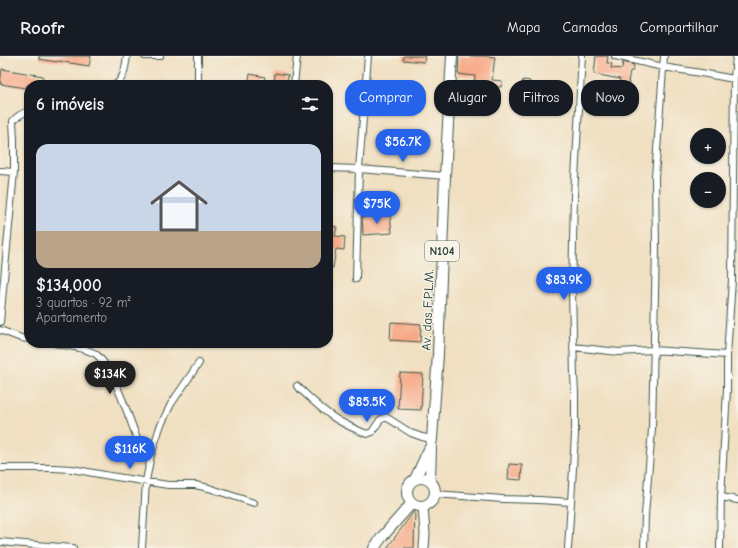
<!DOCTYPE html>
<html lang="pt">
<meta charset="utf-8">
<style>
body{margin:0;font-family:"Comic Neue",sans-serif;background:#20242c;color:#f1f3f6;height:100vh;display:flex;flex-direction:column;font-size:15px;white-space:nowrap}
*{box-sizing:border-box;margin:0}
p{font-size:13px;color:#9ea1a6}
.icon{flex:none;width:22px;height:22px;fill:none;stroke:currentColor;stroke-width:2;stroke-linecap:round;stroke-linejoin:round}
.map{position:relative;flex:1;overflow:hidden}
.drawer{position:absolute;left:24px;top:24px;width:309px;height:268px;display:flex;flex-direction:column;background:#171b24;border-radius:16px;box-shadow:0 1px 3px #0004}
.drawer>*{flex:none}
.guide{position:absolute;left:345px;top:24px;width:333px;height:36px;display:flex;gap:8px}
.fabs{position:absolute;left:690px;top:72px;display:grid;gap:8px}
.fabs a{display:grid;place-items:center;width:36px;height:36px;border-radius:50%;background:#171b24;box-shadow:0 1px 3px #0004;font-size:20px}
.price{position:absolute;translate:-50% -34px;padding:0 9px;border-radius:14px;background:#2563eb;color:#fff;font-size:13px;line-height:26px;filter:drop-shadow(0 1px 2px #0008)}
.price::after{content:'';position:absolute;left:50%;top:24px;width:12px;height:9px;margin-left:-6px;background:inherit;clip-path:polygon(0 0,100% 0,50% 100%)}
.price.current{background:#222;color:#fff}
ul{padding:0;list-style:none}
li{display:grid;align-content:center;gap:8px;height:212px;padding:0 12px}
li+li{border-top:1px solid #363941}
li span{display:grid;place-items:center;height:124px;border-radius:12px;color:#555}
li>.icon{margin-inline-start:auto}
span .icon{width:72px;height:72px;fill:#fffc;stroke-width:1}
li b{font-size:17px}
h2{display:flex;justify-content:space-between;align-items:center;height:48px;padding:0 12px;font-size:17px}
.tag{padding:0 14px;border-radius:16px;background:#171b24;box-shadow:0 1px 3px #0004;font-size:14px;line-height:36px}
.tag.current{background:#2563eb;color:#fff}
header{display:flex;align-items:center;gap:24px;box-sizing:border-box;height:56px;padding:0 20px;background:#171b24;border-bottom:1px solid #363941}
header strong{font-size:19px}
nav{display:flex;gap:22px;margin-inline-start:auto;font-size:14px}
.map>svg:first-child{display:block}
.building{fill:#f7a986}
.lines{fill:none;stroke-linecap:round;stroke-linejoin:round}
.street-casing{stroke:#3e5549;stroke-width:8}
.secondary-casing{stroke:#3e5549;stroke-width:11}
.primary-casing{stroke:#3e5549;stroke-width:12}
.street{stroke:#fff;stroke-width:6}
.secondary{stroke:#fff;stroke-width:9}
.primary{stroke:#fff;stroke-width:10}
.labels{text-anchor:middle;stroke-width:3;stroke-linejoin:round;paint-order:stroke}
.shield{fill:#f7f3e8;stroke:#60746a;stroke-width:1}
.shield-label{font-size:12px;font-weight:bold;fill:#1f3d34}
.street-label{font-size:13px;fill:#1f3d34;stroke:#f7f3e8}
</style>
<header>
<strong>Roofr</strong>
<nav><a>Mapa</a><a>Camadas</a><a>Compartilhar</a></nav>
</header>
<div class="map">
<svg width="738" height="492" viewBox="0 0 738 492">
<rect width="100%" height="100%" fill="#f7f3e8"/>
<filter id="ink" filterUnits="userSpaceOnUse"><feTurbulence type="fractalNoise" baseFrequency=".025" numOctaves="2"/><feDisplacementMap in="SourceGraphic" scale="8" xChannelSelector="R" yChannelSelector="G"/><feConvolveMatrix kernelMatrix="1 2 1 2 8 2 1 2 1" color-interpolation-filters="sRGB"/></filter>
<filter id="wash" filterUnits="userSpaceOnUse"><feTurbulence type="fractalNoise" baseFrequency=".012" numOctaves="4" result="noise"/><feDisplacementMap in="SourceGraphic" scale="16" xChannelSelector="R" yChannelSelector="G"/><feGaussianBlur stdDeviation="0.9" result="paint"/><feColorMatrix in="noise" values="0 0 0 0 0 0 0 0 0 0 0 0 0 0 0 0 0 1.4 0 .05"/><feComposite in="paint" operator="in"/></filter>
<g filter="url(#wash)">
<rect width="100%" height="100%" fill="#f0dfc0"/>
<g id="blocks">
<path class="building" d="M39,0H91L89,10L58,5L57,6L39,3Z
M404,0H425L424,6L403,4Z
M459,0H485L495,1L492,24L502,25L501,31L474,28L475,20L458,18Z
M596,0H608L607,7L612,8L611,12L622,13L623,6L634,9L633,15H630L628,26H629L628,31L619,30L620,23L594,18Z
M2,13L43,20L42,29H27L26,32L0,28Z
M275,17L288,19L287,29H274Z
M250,18L265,21L263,29H248Z
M523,24L530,25L528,39L534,40L533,47L520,45Z
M547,31L557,32L556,42L546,41Z
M390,159L392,177L363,179L362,161Z
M330,170L337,171L335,180L345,181L344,194L336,193L333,212L328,211V182Z
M391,266L421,268L420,286L390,284Z
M400,317L423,318L421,354L398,353Z
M509,408L522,409L521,424L508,423Z
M415,453L414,492H387L415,454Z"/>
</g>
</g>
<g filter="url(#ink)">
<use href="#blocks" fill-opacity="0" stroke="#3e5549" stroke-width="1"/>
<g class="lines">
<g class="street-casing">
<path id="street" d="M145,0H160
M615,0L663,11L701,17L734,23
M115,29C125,22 125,11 127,0
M198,29V0
M294,29L297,0
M328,112L359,113L445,120
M0,115L14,116
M356,223L359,113L368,0
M0,266L14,116V84L13,65C18,59 22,57 29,55
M0,274L21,282L29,283
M55,287C68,290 82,291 94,297C112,307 130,365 138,385L144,393L151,399
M573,291L619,296L653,294L727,299
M297,330C309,341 321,354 336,363C346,369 357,374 367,378L372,376L380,364L386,361L411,377L422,381L432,383
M0,412H53L72,413L110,420L168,429H195L209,432L254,447
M435,438L503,443L539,444L571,446
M721,441L738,444
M0,486L73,492
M142,492L146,425L151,399L160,371L171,348L199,307
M568,492L571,446L575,378V336L574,320L572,234L574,139L582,0
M644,492L645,459L652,373L656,191L655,121L664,0
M720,492L721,441L727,334V299L732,224L734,23L736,0"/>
</g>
<g class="secondary-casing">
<path id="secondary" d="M423,450L425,478L424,492"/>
</g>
<g class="primary-casing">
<path id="primary" d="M407 436a14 14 0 1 1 28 0a14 14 0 1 1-28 0Z
M415,423L429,393
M430,424L431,390L432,383L438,298L445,120L452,0
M374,492L382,481L412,447"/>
</g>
<use href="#street" class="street"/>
<use href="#secondary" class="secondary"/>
<use href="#primary" class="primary"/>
</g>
</g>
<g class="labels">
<rect class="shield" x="425" y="185" width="34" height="20" rx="3"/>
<g class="shield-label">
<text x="442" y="199">N104</text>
</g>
<g class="street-label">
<text transform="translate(427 254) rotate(-88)" y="5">Av. das F.P.L.M.</text>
</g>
</g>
</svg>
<div class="fabs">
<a>+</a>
<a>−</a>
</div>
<b class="price" style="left:403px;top:107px">$56.7K</b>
<b class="price" style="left:377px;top:169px">$75K</b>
<b class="price" style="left:564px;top:245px">$83.9K</b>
<b class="price current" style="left:110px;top:339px">$134K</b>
<b class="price" style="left:367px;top:367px">$85.5K</b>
<b class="price" style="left:130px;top:414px">$116K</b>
<div class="guide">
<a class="tag current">Comprar</a>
<a class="tag">Alugar</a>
<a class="tag">Filtros</a>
<a class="tag">Novo</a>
</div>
<section class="drawer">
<h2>6 imóveis<svg class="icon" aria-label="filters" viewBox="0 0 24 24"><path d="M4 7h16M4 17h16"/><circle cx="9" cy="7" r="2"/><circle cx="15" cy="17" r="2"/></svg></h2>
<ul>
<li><span style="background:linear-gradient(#c9d6e8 70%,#b9a48a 0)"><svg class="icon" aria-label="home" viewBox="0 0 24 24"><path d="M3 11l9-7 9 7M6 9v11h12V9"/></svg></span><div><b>$134,000</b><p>3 quartos · 92 m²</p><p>Apartamento</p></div></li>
</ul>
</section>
</div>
